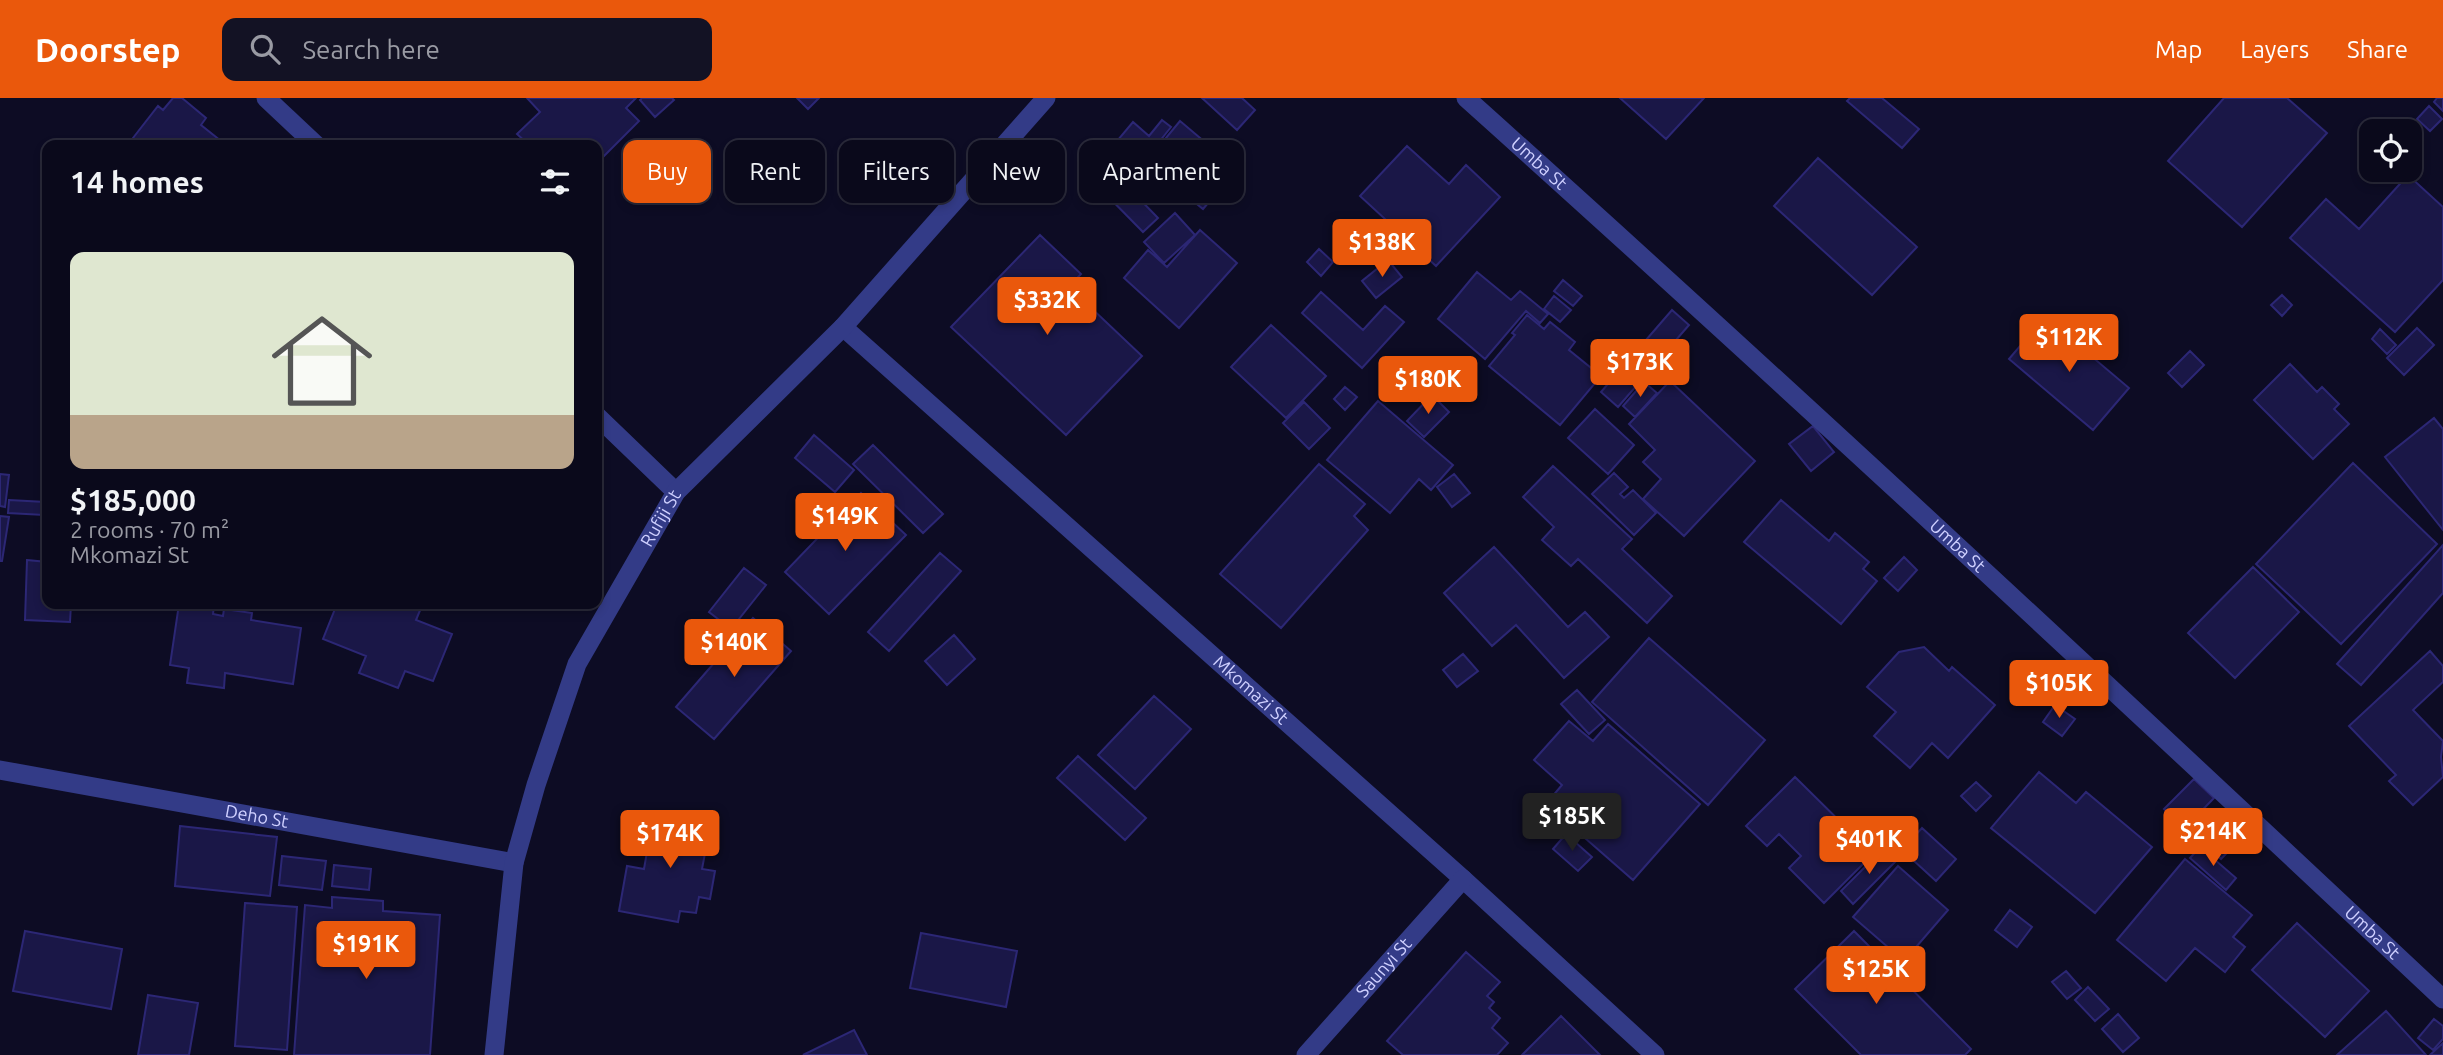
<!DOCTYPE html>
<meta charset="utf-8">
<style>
body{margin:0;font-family:Ubuntu,sans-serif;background:#131224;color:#f1f3f6;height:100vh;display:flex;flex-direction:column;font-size:26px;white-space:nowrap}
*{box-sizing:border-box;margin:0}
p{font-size:23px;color:#999aa3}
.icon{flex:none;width:38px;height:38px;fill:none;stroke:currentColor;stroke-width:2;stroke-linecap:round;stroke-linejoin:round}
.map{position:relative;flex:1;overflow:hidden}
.details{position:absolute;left:42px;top:42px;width:560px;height:469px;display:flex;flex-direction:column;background:#0a091b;border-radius:14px;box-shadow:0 4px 10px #0003,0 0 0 2px #2a2a3a}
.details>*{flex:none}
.top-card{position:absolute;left:623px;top:42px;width:665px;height:63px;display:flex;gap:14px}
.buttons{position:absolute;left:2359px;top:21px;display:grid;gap:14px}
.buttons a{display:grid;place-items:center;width:63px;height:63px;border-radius:14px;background:#0a091b;box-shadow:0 4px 10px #0003,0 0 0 2px #2a2a3a;font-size:35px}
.price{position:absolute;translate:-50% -60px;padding:0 16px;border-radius:7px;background:#ea580c;color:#fff;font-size:23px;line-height:46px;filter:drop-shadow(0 2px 4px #0008)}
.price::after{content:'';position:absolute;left:50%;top:42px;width:21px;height:16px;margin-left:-10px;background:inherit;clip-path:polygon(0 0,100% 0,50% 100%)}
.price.selected{background:#222;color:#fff}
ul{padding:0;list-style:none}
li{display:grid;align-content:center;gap:14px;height:371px;padding:0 28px}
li+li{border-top:2px solid #2a2a3a}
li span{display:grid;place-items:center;height:217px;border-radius:14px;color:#555}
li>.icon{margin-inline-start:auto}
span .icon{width:126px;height:126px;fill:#fffc;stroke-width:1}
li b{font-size:30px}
h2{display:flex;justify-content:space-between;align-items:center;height:84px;padding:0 28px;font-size:30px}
.pill{padding:0 24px;border-radius:14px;background:#0a091b;box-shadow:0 4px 10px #0003,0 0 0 2px #2a2a3a;font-size:24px;line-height:63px}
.pill.selected{background:#ea580c;color:#fff}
header{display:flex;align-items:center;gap:42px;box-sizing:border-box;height:98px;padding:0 35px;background:#ea580c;color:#fff}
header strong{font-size:33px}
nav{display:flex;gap:38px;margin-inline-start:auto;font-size:24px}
.search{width:490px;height:63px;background:#131224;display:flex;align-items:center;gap:18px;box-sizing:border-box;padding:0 24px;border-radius:14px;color:#999aa3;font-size:26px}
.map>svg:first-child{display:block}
.building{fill:#1a1747;stroke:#2c2775;stroke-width:2}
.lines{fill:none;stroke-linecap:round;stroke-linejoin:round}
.minor{stroke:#333b87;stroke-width:19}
.labels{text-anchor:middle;stroke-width:7;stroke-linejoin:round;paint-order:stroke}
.street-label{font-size:18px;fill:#cfd0ff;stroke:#0d0c24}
</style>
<header>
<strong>Doorstep</strong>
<div class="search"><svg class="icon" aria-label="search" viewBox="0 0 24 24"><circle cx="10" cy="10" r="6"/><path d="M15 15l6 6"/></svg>Search here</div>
<nav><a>Map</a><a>Layers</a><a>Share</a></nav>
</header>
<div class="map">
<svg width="2443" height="957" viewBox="0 0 2443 957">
<rect width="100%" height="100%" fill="#0d0c24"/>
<path class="building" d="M173,0H182L206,20L201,27L226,47H142L133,40L158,8L163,12Z
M527,0H636L626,10L639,23L597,65V47H529L517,36L540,14Z
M642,0H672L674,2L655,19L640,2Z
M797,0H819L808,11Z
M1202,0H1242L1255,12L1237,32Z
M1620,0H1704L1666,41Z
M1850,0H1882L1919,31L1902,50L1847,3Z
M2224,0H2287L2327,35L2242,129L2168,63Z
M2437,0H2443V13L2434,4Z
M2429,8L2442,21L2430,33L2417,21Z
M1162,22L1171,29L1143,64L1117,43L1133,24L1149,38Z
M1180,23L1218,55L1211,63L1230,79L1203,111L1146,64Z
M1115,45L1141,71L1125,86L1158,120L1143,134L1084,74Z
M1407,48L1449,86L1466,67L1500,99L1436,168L1360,98Z
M1818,60L1917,149L1872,197L1774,108Z
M2408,77L2443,109V182L2395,234L2290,140L2326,101L2359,131Z
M1175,115L1195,137L1164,165L1144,144Z
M1200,132L1237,165L1179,230L1124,180L1148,152L1167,169Z
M1040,137L1081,176L1069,189L1142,258L1066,337L951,229Z
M1319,151L1333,164L1321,178L1307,164Z
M1388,162L1402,179L1376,200L1362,183Z
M1477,174L1511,202L1520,193L1548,216L1540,225L1526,213L1485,261L1438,221Z
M1563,182L1582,198L1573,208L1554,193Z
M1321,194L1363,232L1385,208L1404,224L1362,270L1302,215Z
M2282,197L2292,207L2282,218L2271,207Z
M1554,198L1571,212L1560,224L1544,211Z
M1672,212L1689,227L1618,309L1601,294Z
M1527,217L1544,231L1550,224L1575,244L1569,252L1601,278L1560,327L1489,268L1515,237L1512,235Z
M2045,219L2129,290L2093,332L2009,261Z
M1271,227L1326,278L1286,320L1231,269Z
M2417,230L2434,247L2404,277L2387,260Z
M2380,231L2396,247L2387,256L2372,241Z
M2190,253L2204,267L2182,289L2168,275Z
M2290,266L2317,294L2322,289L2339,306L2334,311L2349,326L2313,361L2254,302Z
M1670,283L1755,363L1684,438L1643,401L1661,381L1643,364L1655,352L1629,326Z
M1644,284L1657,295L1635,319L1623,308Z
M1345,289L1357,299L1345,312L1334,301Z
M1432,297L1449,314L1424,339L1407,323Z
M1378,303L1453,367L1431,392L1419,381L1390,415L1327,362Z
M1304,304L1330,330L1309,351L1283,325Z
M1595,311L1634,347L1608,376L1568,340Z
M2434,320L2443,331V432L2385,359Z
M1813,328L1834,354L1811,373L1789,346Z
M814,337L854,372L835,394L795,360Z
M873,347L943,416L923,435L853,366Z
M2353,365L2437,446L2341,546L2256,466Z
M1319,366L1365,406L1354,418L1368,432L1281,530L1220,476Z
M1553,368L1632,441L1622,451L1672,498L1647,525L1578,461L1571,468L1542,442L1554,429L1523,399Z
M1614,375L1628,389L1620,396L1624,400L1633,392L1656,415L1634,437L1592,396Z
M0,376L9,377L5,409L0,408Z
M1454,376L1470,395L1452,409L1437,389Z
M861,395L906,437L829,516L785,474Z
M9,402L45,404L44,417L8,415Z
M1781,402L1829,443L1835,435L1869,464L1863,471L1877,483L1841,526L1744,444Z
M0,418L9,419L2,463H0Z
M2443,447V495L2361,587L2337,566Z
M1494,449L1568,529L1585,514L1609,539L1564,580L1516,527L1492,548L1444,495Z
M940,455L961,473L889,553L868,534Z
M1904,459L1917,472L1898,493L1884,480Z
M27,462L47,464V506H71L70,524L25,522Z
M2253,469L2299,514L2235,580L2188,535Z
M744,470L766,487L731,531L709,514Z
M179,506L214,508L213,516L223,518L224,511L252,515L251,522L301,530L293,586L225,575L224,590L187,585L189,570L170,567Z
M337,506H374L387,511L389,506H410L421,510L416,522L452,536L433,583L405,573L398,590L359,575L366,558L323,541Z
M753,520L791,553L714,641L676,609Z
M954,537L975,561L947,587L925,563Z
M1649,540L1765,642L1708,707L1592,604Z
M1924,549L1949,573L1952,569L1995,607L1948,660L1932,645L1910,670L1874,638L1896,614L1867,589L1899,554Z
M2430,553L2443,568V584L2413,612L2443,643L2441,659L2443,679L2413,707L2389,683L2396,677L2349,628Z
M1463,556L1478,573L1457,589L1443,572Z
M1577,592L1605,622L1589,636L1561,606Z
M1154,598L1191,631L1135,691L1098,657Z
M2055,607L2075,621L2062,638L2043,624Z
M1569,623L1593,643L1608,626L1700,706L1633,782L1546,706L1562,687L1534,662Z
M1078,658L1146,720L1125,742L1057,680Z
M2039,674L2076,705L2086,694L2152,749L2095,815L1991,730Z
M1795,679L1873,756L1824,805L1789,770L1801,758L1779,736L1767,748L1746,728Z
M2194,681L2214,700L2184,731L2164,711Z
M1976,684L1991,698L1976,713L1961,698Z
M654,714L711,724L702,771L715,773L710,801L699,799L696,815L680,813L678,824L619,813L627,768L644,771Z
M2228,718L2246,735L2221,761L2202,743Z
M180,728L277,739L270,798L175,788Z
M1922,730L1956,761L1936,783L1902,752Z
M1566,736L1592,759L1578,773L1553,751Z
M2200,749L2236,780L2226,792L2190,760Z
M1884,750L1897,762L1853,806L1841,793Z
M282,758L326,763L322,792L279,787Z
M2185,761L2252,817L2233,839L2245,849L2225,874L2195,850L2166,883L2117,842Z
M334,767L371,771L369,792L332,788Z
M1898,768L1948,812L1904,863L1853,819Z
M332,799L383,803V813L440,817L430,957H294L305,807L332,810Z
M245,805L297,809L287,952L235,948Z
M2010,812L2032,829L2017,849L1995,832Z
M2297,825L2369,893L2325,939L2252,872Z
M25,833L122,851L111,911L13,893Z
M1854,833L1971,951L1965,957H1861L1795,891Z
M921,835L1017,853L1006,909L910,890Z
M1466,854L1500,884L1487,898L1494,904L1489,910L1500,920L1492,930L1508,945L1497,957H1403L1387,943Z
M2066,873L2081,890L2067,901L2052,884Z
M2088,889L2109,911L2095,923L2075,902Z
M148,897L198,905L189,957H138Z
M2386,913L2426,957H2337Z
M2118,916L2139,940L2123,954L2102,931Z
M1561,918L1600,957H1522Z
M2434,921L2443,928V941L2433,952L2418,940Z
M854,932L867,957H803Z
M2443,945V957H2430Z"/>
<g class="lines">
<g class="minor">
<path d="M266,0L316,47"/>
<path id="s1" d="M1466,0C1796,296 2120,598 2443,901"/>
<path id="s2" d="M843,229L1463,781L1655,957"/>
<path d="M597,318L676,394"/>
<path id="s3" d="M0,672L514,765"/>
<path id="s4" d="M494,957L514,765L536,687L577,566L676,394L843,229L1046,0"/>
<path id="s5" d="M1306,957L1463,781"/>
</g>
</g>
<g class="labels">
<g class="street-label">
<text dy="6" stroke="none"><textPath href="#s1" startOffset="98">Umba St</textPath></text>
<text dy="6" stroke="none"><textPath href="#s4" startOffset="570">Rufiji St</textPath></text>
<text dy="6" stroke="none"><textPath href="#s1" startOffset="665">Umba St</textPath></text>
<text dy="6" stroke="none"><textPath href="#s2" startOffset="546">Mkomazi St</textPath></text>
<text dy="6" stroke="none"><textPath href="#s3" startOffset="261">Deho St</textPath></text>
<text dy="6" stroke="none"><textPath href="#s1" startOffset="1232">Umba St</textPath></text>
<text dy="6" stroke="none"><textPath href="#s5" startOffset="117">Saunyi St</textPath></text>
</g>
</g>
</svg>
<div class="buttons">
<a><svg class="icon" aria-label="locate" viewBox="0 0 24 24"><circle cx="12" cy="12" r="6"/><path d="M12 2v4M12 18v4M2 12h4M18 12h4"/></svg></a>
</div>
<b class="price" style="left:1382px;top:181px">$138K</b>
<b class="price" style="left:1047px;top:239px">$332K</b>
<b class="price" style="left:2069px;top:276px">$112K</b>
<b class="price" style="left:1640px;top:301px">$173K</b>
<b class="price" style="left:1428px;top:318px">$180K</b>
<b class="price" style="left:845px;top:455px">$149K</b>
<b class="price" style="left:734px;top:581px">$140K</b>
<b class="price" style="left:2059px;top:622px">$105K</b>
<b class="price selected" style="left:1572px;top:755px">$185K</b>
<b class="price" style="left:2213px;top:770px">$214K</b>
<b class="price" style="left:670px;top:772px">$174K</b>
<b class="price" style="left:1869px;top:778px">$401K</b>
<b class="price" style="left:366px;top:883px">$191K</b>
<b class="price" style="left:1876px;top:908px">$125K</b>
<div class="top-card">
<a class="pill selected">Buy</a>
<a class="pill">Rent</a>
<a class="pill">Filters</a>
<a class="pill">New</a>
<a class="pill">Apartment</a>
</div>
<section class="details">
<h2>14 homes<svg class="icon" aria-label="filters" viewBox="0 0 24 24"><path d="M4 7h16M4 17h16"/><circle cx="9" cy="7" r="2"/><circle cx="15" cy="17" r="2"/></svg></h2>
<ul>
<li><span style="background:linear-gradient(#dfe7d0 75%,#b9a48a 0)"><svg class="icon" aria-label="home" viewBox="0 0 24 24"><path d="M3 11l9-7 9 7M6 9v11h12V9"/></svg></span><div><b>$185,000</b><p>2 rooms · 70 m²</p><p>Mkomazi St</p></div></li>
</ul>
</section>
</div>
